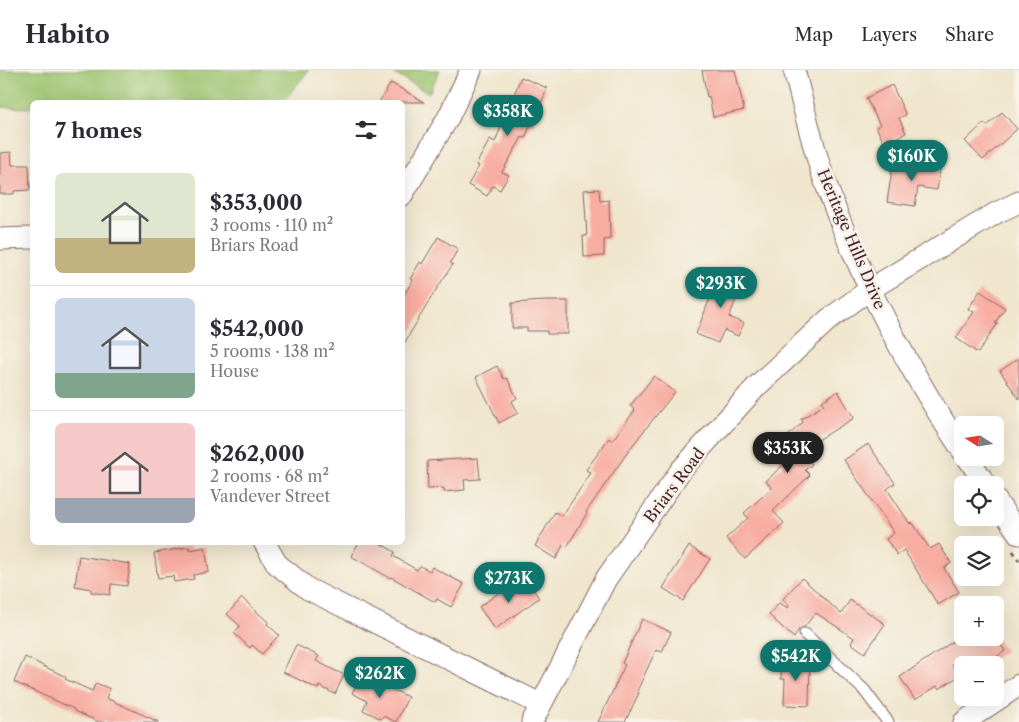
<!DOCTYPE html>
<meta charset="utf-8">
<style>
body{margin:0;font-family:"Libre Caslon Text",serif;background:#f7f7f7;color:#2b2b33;height:100vh;display:flex;flex-direction:column;font-size:19px;white-space:nowrap}
*{box-sizing:border-box;margin:0}
p{font-size:16px;color:#7c7c81}
.icon{flex:none;width:28px;height:28px;fill:none;stroke:currentColor;stroke-width:2;stroke-linecap:round;stroke-linejoin:round}
.map{position:relative;flex:1;overflow:hidden}
.side{position:absolute;left:30px;top:30px;width:375px;height:445px;display:flex;flex-direction:column;background:#fff;border-radius:8px;box-shadow:0 5px 20px #0002}
.side>*{flex:none}
.needle{width:32px;rotate:282deg}
.tools{position:absolute;left:954px;top:346px;display:grid;gap:10px}
.tools a{display:grid;place-items:center;width:50px;height:50px;border-radius:8px;background:#fff;box-shadow:0 5px 20px #0002;font-size:25px}
.price{position:absolute;translate:-50% -42px;padding:0 11px;border-radius:18px;background:#0f766e;color:#fff;font-size:16px;line-height:32px;filter:drop-shadow(0 1px 2px #0008)}
.price::after{content:'';position:absolute;left:50%;top:30px;width:15px;height:11px;margin-left:-8px;background:inherit;clip-path:polygon(0 0,100% 0,50% 100%)}
.price.selected{background:#222;color:#fff}
ul{padding:0;list-style:none}
li{display:flex;align-items:center;gap:15px;height:125px;padding:0 25px}
li+li{border-top:1px solid #e1e1e2}
li span{display:grid;place-items:center;flex:none;width:140px;height:100px;border-radius:8px;color:#555}
li>.icon{margin-inline-start:auto}
span .icon{width:60px;height:60px;fill:#fffc;stroke-width:1}
li b{font-size:21px}
h2{display:flex;justify-content:space-between;align-items:center;height:60px;padding:0 25px;font-size:21px}
header{display:flex;align-items:center;gap:30px;box-sizing:border-box;height:70px;padding:0 25px;background:#fff;border-bottom:1px solid #e1e1e2}
header strong{font-size:24px}
nav{display:flex;gap:28px;margin-inline-start:auto;font-size:18px}
.map>svg:first-child{display:block}
.green{fill:#9cc46f;stroke:#73724d}
.building{fill:#f8ada2}
.lines{fill:none;stroke-linecap:round;stroke-linejoin:round}
.lane-casing{stroke:#846564;stroke-width:13}
.street-casing{stroke:#846564;stroke-width:23}
.path{stroke:#846564;stroke-width:3;stroke-dasharray:4 4;stroke-linecap:butt}
.lane{stroke:#fff;stroke-width:11}
.street{stroke:#fff;stroke-width:21}
.labels{text-anchor:middle;stroke-width:5;stroke-linejoin:round;paint-order:stroke}
.street-label{font-size:16px;fill:#4a1f2b;stroke:#f7f3e8}
</style>
<header>
<strong>Habito</strong>
<nav><a>Map</a><a>Layers</a><a>Share</a></nav>
</header>
<div class="map">
<svg width="1019" height="652" viewBox="0 0 1019 652">
<rect width="100%" height="100%" fill="#f7f3e8"/>
<filter id="ink" filterUnits="userSpaceOnUse"><feTurbulence type="fractalNoise" baseFrequency=".02" numOctaves="2"/><feDisplacementMap in="SourceGraphic" scale="10" xChannelSelector="R" yChannelSelector="G"/><feConvolveMatrix kernelMatrix="1 2 1 2 8 2 1 2 1" color-interpolation-filters="sRGB"/></filter>
<filter id="wash" filterUnits="userSpaceOnUse"><feTurbulence type="fractalNoise" baseFrequency=".0096" numOctaves="4" result="noise"/><feDisplacementMap in="SourceGraphic" scale="20" xChannelSelector="R" yChannelSelector="G"/><feGaussianBlur stdDeviation="1.12" result="paint"/><feColorMatrix in="noise" values="0 0 0 0 0 0 0 0 0 0 0 0 0 0 0 0 0 1.4 0 .05"/><feComposite in="paint" operator="in"/></filter>
<g filter="url(#wash)">
<rect width="100%" height="100%" fill="#f0e6cd"/>
<path class="green" d="M0,0H309L283,32H32V38L0,37Z
M387,0H440L429,23Z"/>
<g id="blocks">
<path class="building" d="M702,0H735L744,40L713,47L709,26L707,27Z
M521,7L547,18L533,55L531,54L525,68L522,67L502,102L509,105L500,120L493,116L487,126L468,115L479,96L476,95L490,69L495,72Z
M391,13L424,32H379Z
M892,15L906,45L899,48L906,63L889,71H883L876,57L880,55L866,28Z
M1002,42L1017,59L983,90L965,71L984,53L987,56Z
M11,82L12,95H29L30,120L14,121V124H0V83Z
M918,91L941,94L937,120L918,117L915,136L887,132L893,93L917,97Z
M599,119L600,131L609,130L610,169L604,170V186L584,187L583,166H587L584,120Z
M438,167L458,179L450,193L453,194L434,223L402,277V228L413,210L410,209L420,192L422,194Z
M718,202L743,213L729,247L744,253L738,266L724,260L718,273L696,264L710,228L708,227Z
M980,221L1005,238L995,253L997,254L978,283L956,268L974,242L968,239Z
M546,231H568V264H547V261H527V258H512V233Z
M1019,288V329L1000,301Z
M497,296L504,309L507,308L517,328L512,331L518,343L499,353L476,307Z
M654,306L675,322L632,376L586,442L587,443L567,477L563,475L556,489L535,476L555,442L562,446L591,403L586,400L609,368L612,371L635,340L630,336Z
M838,321L854,348L800,381L812,394L805,400L810,405L773,441L784,453L745,489L726,468L748,448L744,443L772,418L766,411L783,395L771,382L803,352L801,349L824,335L822,331Z
M868,374L895,413L887,419L910,454L912,452L930,479L939,474L951,493L944,498L959,522L938,535L904,480L897,485L886,469L894,463L844,390Z
M478,388L480,409L464,410L465,420L444,422V418L428,419L427,391Z
M359,472H378L395,482L393,486L417,500L420,496L430,501L432,497L464,514L451,537L437,529L435,532L391,507L390,508L351,486Z
M689,476L710,489L683,531L663,518Z
M189,477L190,480L205,477L209,502L193,505L194,509L174,512L173,506L158,508L154,483Z
M79,486L130,494L127,516L111,514L110,525L91,522V519L75,516Z
M802,508L841,544L850,530L885,554L865,583L851,573L854,568L816,543L804,557L799,559L794,568L769,545L779,533L788,538L789,536L783,529Z
M527,510L539,528L495,559L479,537L510,515L513,520Z
M242,528L268,552L267,554L279,565L262,584L252,575L250,578L234,563L240,556L227,544Z
M642,549L671,562L662,582L656,580L637,621L639,623L625,652H598L625,595L622,593Z
M958,568H996L1005,581L985,595H952L959,606L939,619L937,616L915,630L900,607Z
M296,575L319,586L316,591L344,605L335,624L319,616L318,619L283,602Z
M25,587L66,607L65,609L92,621L96,613L110,619L106,628L159,652H99L74,641V639L14,612Z
M781,590L810,591L809,636L784,635L785,609H781Z
M362,604L408,627L396,652L383,646L381,649L363,640L367,631L352,623Z"/>
</g>
</g>
<g filter="url(#ink)">
<use href="#blocks" fill-opacity="0" stroke="#846564" stroke-width="1"/>
<g class="lines">
<g class="lane-casing">
<path id="lane" d="M805,564L864,620L888,652"/>
</g>
<g class="street-casing">
<path id="street" d="M794,0C803,34 811,69 822,103C856,201 905,294 962,380
M402,125L448,48L471,0
M0,169L32,168
M968,388L986,415
M995,429L1019,464
M264,472L277,494L308,519L540,634
M532,652L606,509L681,400L757,316L829,249L869,220L996,143L1019,132
M964,652L1019,615"/>
</g>
<path class="path" d="M1013,481L1019,491"/>
<use href="#lane" class="lane"/>
<use href="#street" class="street"/>
</g>
</g>
<g class="labels">
<g class="street-label">
<text transform="translate(852 169) rotate(67)" y="6">Heritage Hills Drive</text>
<text transform="translate(674 415) rotate(-53)" y="6">Briars Road</text>
</g>
</g>
</svg>
<div class="tools">
<a><svg class="needle" viewBox="-14 -14 28 28"><path d="M0-13l5 13h-10z" fill="#e53935"/><path d="M0 13l5-13h-10z" fill="#7c7c81"/></svg></a>
<a><svg class="icon" aria-label="locate" viewBox="0 0 24 24"><circle cx="12" cy="12" r="6"/><path d="M12 2v4M12 18v4M2 12h4M18 12h4"/></svg></a>
<a><svg class="icon" aria-label="layers" viewBox="0 0 24 24"><path d="M12 4l9 5-9 5-9-5zM3 14l9 5 9-5"/></svg></a>
<a>+</a>
<a>−</a>
</div>
<b class="price" style="left:508px;top:67px">$358K</b>
<b class="price" style="left:912px;top:112px">$160K</b>
<b class="price" style="left:721px;top:239px">$293K</b>
<b class="price selected" style="left:788px;top:404px">$353K</b>
<b class="price" style="left:509px;top:534px">$273K</b>
<b class="price" style="left:796px;top:612px">$542K</b>
<b class="price" style="left:380px;top:629px">$262K</b>
<section class="side">
<h2>7 homes<svg class="icon" aria-label="filters" viewBox="0 0 24 24"><path d="M4 7h16M4 17h16"/><circle cx="9" cy="7" r="2"/><circle cx="15" cy="17" r="2"/></svg></h2>
<ul>
<li><span style="background:linear-gradient(#dfe7d0 65%,#c2b280 0)"><svg class="icon" aria-label="home" viewBox="0 0 24 24"><path d="M3 11l9-7 9 7M6 9v11h12V9"/></svg></span><div><b>$353,000</b><p>3 rooms · 110 m²</p><p>Briars Road</p></div></li>
<li><span style="background:linear-gradient(#c9d6e8 75%,#7fa58c 0)"><svg class="icon" aria-label="home" viewBox="0 0 24 24"><path d="M3 11l9-7 9 7M6 9v11h12V9"/></svg></span><div><b>$542,000</b><p>5 rooms · 138 m²</p><p>House</p></div></li>
<li><span style="background:linear-gradient(#f6c9c9 75%,#9aa5b1 0)"><svg class="icon" aria-label="home" viewBox="0 0 24 24"><path d="M3 11l9-7 9 7M6 9v11h12V9"/></svg></span><div><b>$262,000</b><p>2 rooms · 68 m²</p><p>Vandever Street</p></div></li>
</ul>
</section>
</div>
